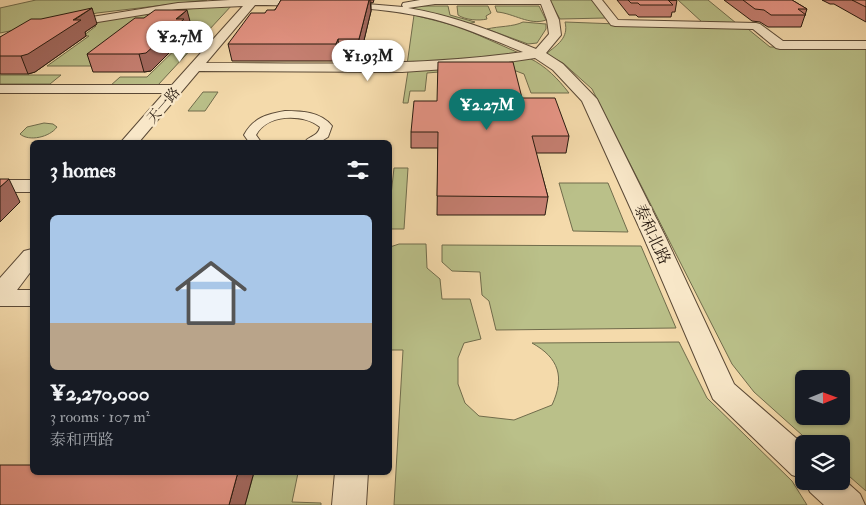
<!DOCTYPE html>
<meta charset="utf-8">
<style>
body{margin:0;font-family:"IM FELL Double Pica","Noto Serif SC",serif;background:#20242c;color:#f1f3f6;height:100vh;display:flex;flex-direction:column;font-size:19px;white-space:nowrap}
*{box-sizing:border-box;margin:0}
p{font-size:16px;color:#9ea1a6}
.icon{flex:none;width:28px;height:28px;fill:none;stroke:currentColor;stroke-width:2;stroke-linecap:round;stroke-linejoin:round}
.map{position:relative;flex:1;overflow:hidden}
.panel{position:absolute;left:30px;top:140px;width:362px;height:335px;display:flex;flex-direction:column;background:#171b24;border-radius:8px;box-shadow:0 1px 4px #0004}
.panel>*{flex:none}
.needle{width:32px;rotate:89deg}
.buttons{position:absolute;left:795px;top:370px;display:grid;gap:10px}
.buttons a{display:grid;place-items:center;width:55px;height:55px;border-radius:8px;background:#171b24;box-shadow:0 1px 4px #0004;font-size:25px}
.price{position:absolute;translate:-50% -42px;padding:0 11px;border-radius:18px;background:#fff;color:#222;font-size:16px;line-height:32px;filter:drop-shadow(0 1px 2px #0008)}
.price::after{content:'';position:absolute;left:50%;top:30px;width:15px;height:11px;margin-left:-8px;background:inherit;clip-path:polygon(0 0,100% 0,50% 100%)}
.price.on{background:#0f766e;color:#fff}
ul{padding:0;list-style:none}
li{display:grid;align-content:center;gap:10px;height:265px;padding:0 20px}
li span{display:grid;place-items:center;height:155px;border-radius:8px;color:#555}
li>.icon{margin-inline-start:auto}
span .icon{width:90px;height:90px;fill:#fffc;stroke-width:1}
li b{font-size:21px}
h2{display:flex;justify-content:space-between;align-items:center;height:60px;padding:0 20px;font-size:21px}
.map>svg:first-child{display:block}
.green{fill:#bac089;stroke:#706c4c;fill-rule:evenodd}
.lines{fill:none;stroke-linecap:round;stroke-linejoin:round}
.pedestrian-casing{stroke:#5a4936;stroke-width:2}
.minor-casing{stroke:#5a4936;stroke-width:2}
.pedestrian{fill:#f8e7c8;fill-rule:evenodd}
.minor{fill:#f8e7c8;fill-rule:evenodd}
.wall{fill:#c78073;stroke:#26190f}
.shaded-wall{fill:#a2685e;stroke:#26190f}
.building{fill:#e79586;stroke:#26190f}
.labels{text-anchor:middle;stroke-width:5;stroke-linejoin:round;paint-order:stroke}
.far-street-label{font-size:14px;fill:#26190f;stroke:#f8e7c8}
.street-label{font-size:16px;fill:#26190f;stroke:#f8e7c8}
</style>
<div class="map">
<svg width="866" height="505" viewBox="0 0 866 505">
<rect width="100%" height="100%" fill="#f4daab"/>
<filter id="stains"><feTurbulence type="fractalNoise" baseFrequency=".004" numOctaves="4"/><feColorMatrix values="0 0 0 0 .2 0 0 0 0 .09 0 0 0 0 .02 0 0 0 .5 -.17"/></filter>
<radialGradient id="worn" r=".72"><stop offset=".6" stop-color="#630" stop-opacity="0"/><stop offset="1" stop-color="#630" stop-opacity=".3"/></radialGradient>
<path class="green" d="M36,0H207L97,13L0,33V8Z
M549,0H592L606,18L560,19Z
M678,0H708L736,23H703Z
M233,4L158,85L110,86L120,77H147L191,34H184L193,25H157L97,66H47L89,36H83L96,26H76L117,17Z
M412,6H448L450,15L475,22L468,24L413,11Z
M457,6H488L491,13L486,16L487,19C479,21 465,20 458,15Z
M495,6H539L546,20C530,26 513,13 497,12Z
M414,15L460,27L519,53L407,65Z
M523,22L546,24V29L537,43L528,44L487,29C499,26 513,27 523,22Z
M565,22L748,29L770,47H866V491L841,469V444H812L754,392L732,364L592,89L563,63L546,54C557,45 569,38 565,22ZM804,379H841V416H804Z
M529,58C546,66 558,79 569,93H531L524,74L516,71L439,72L427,73L425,91H410L408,103H403L408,71L488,65Z
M0,75H61L50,84H0Z
M203,92H218L205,111H188Z
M44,123L53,124L57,127C50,137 29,142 20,134L27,127Z
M394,168H408L404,229H390V204Z
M559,183H608L628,232L573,231Z
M399,244H426L427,268L440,279L442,299H470L481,339L464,343L458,358V384L465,403L479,416L514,420L552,405C565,377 559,358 532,343L679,342L707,398L792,481L807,505H394L403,350H390V247Z
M442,245L641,246L676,328L496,330L489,301L482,295L480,272L452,271L442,262Z
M254,473H298L292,502L321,503V505H245Z"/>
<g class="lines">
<g class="pedestrian-casing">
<path id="pedestrian" d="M285,111C302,111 321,112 332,126L328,137L320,142H305C308,136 318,137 320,127C303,113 267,114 256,135L261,142H249L244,135C253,118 267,114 285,111Z"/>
</g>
<g class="minor-casing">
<path id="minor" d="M230,0H319L403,7L402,5L403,3L420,0H550L559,20L561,35L546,53L563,64L597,99L666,238L734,384L804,445V479L792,475L713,399L644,238L582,101L553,70L535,58L475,67L402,72L199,71L139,142H121L164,93H0V85H172L243,6L178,9L67,27L61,24L67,21L178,3ZM435,4H541L547,20L549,34L536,49C492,31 455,16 408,8ZM255,5C314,6 376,5 433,19C464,27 493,40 523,52C417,67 312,63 206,63Z
M592,0H602L618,20L756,23L760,24L783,41H866V49H780L776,48L753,29L615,26L611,25Z
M0,180H32V192H0Z
M32,249V270L17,290H32V306H0V278L24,251Z
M335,472H368L366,505H332Z
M841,477L860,494L865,505H824L810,492L805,481H841Z"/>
</g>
<use href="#pedestrian" class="pedestrian"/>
<use href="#minor" class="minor"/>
</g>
<path class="wall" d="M281,0H374L373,3L371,2V11L360,57H340L338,61H232L228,44L265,13L275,10Z
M617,0H677L675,12H672L671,17H638L636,15H629Z
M724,0H792L807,9L801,27H768L760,22L752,21Z
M822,0H866V22L834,4H830Z
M97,24L85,32L86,36L35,72L28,74H0V37Z
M191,25L186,30L187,35L151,71L144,72H93L87,54Z
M522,98L569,136L566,153H536L548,197L545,215H437L438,148H411V132L437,101Z"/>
<path class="shaded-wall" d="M369,0H370L371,11L360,57L359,39Z
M92,8L97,24L85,32L86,36L35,72L28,74L21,56Z
M187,10L191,25L186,30L187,35L151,71L144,72L139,54Z
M338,39L340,57L338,61L336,44Z
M9,179L20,202L0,222V187Z
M238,472H254L245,505H229Z"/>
<path class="building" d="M281,0H369L359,39H338L336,44H228L251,13H265L267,10H275Z
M628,0H677H668L673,5H640L638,3H631Z
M743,0H792L807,9H798L806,15H771L764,10L755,9Z
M852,0H866V7Z
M92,8L73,20H81L28,54L21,56H0V37L31,19H41Z
M155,10H187L176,19H184L146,53L139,54H87L135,18H144Z
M438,62H513L522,98H555L569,136H532L548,197L437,196L438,132H411L414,101H437Z
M0,179H9L0,187Z
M0,465H32V472H238L229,505H0Z"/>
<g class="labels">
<g class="far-street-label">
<text transform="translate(163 105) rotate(-49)" y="5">天一路</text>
</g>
<g class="street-label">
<text transform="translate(653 234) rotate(65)" y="6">泰和北路</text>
</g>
</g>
<rect width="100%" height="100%" filter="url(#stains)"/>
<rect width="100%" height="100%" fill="url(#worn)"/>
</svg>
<div class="buttons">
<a><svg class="needle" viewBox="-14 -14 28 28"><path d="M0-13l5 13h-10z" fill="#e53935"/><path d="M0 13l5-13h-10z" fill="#9ea1a6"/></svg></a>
<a><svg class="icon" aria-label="layers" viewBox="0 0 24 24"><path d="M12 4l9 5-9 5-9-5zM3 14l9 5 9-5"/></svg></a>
</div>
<b class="price" style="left:180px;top:63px">¥2.7M</b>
<b class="price" style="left:368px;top:82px">¥1.93M</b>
<b class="price on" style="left:487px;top:131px">¥2.27M</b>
<section class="panel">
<h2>3 homes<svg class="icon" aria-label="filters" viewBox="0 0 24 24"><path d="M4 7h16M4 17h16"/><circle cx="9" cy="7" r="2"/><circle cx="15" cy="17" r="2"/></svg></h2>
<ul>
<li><span style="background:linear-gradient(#a9c7e8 70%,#b9a48a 0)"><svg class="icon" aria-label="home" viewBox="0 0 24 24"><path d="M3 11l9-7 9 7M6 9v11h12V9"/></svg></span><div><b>¥2,270,000</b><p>3 rooms · 107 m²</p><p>泰和西路</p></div></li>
</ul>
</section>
</div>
